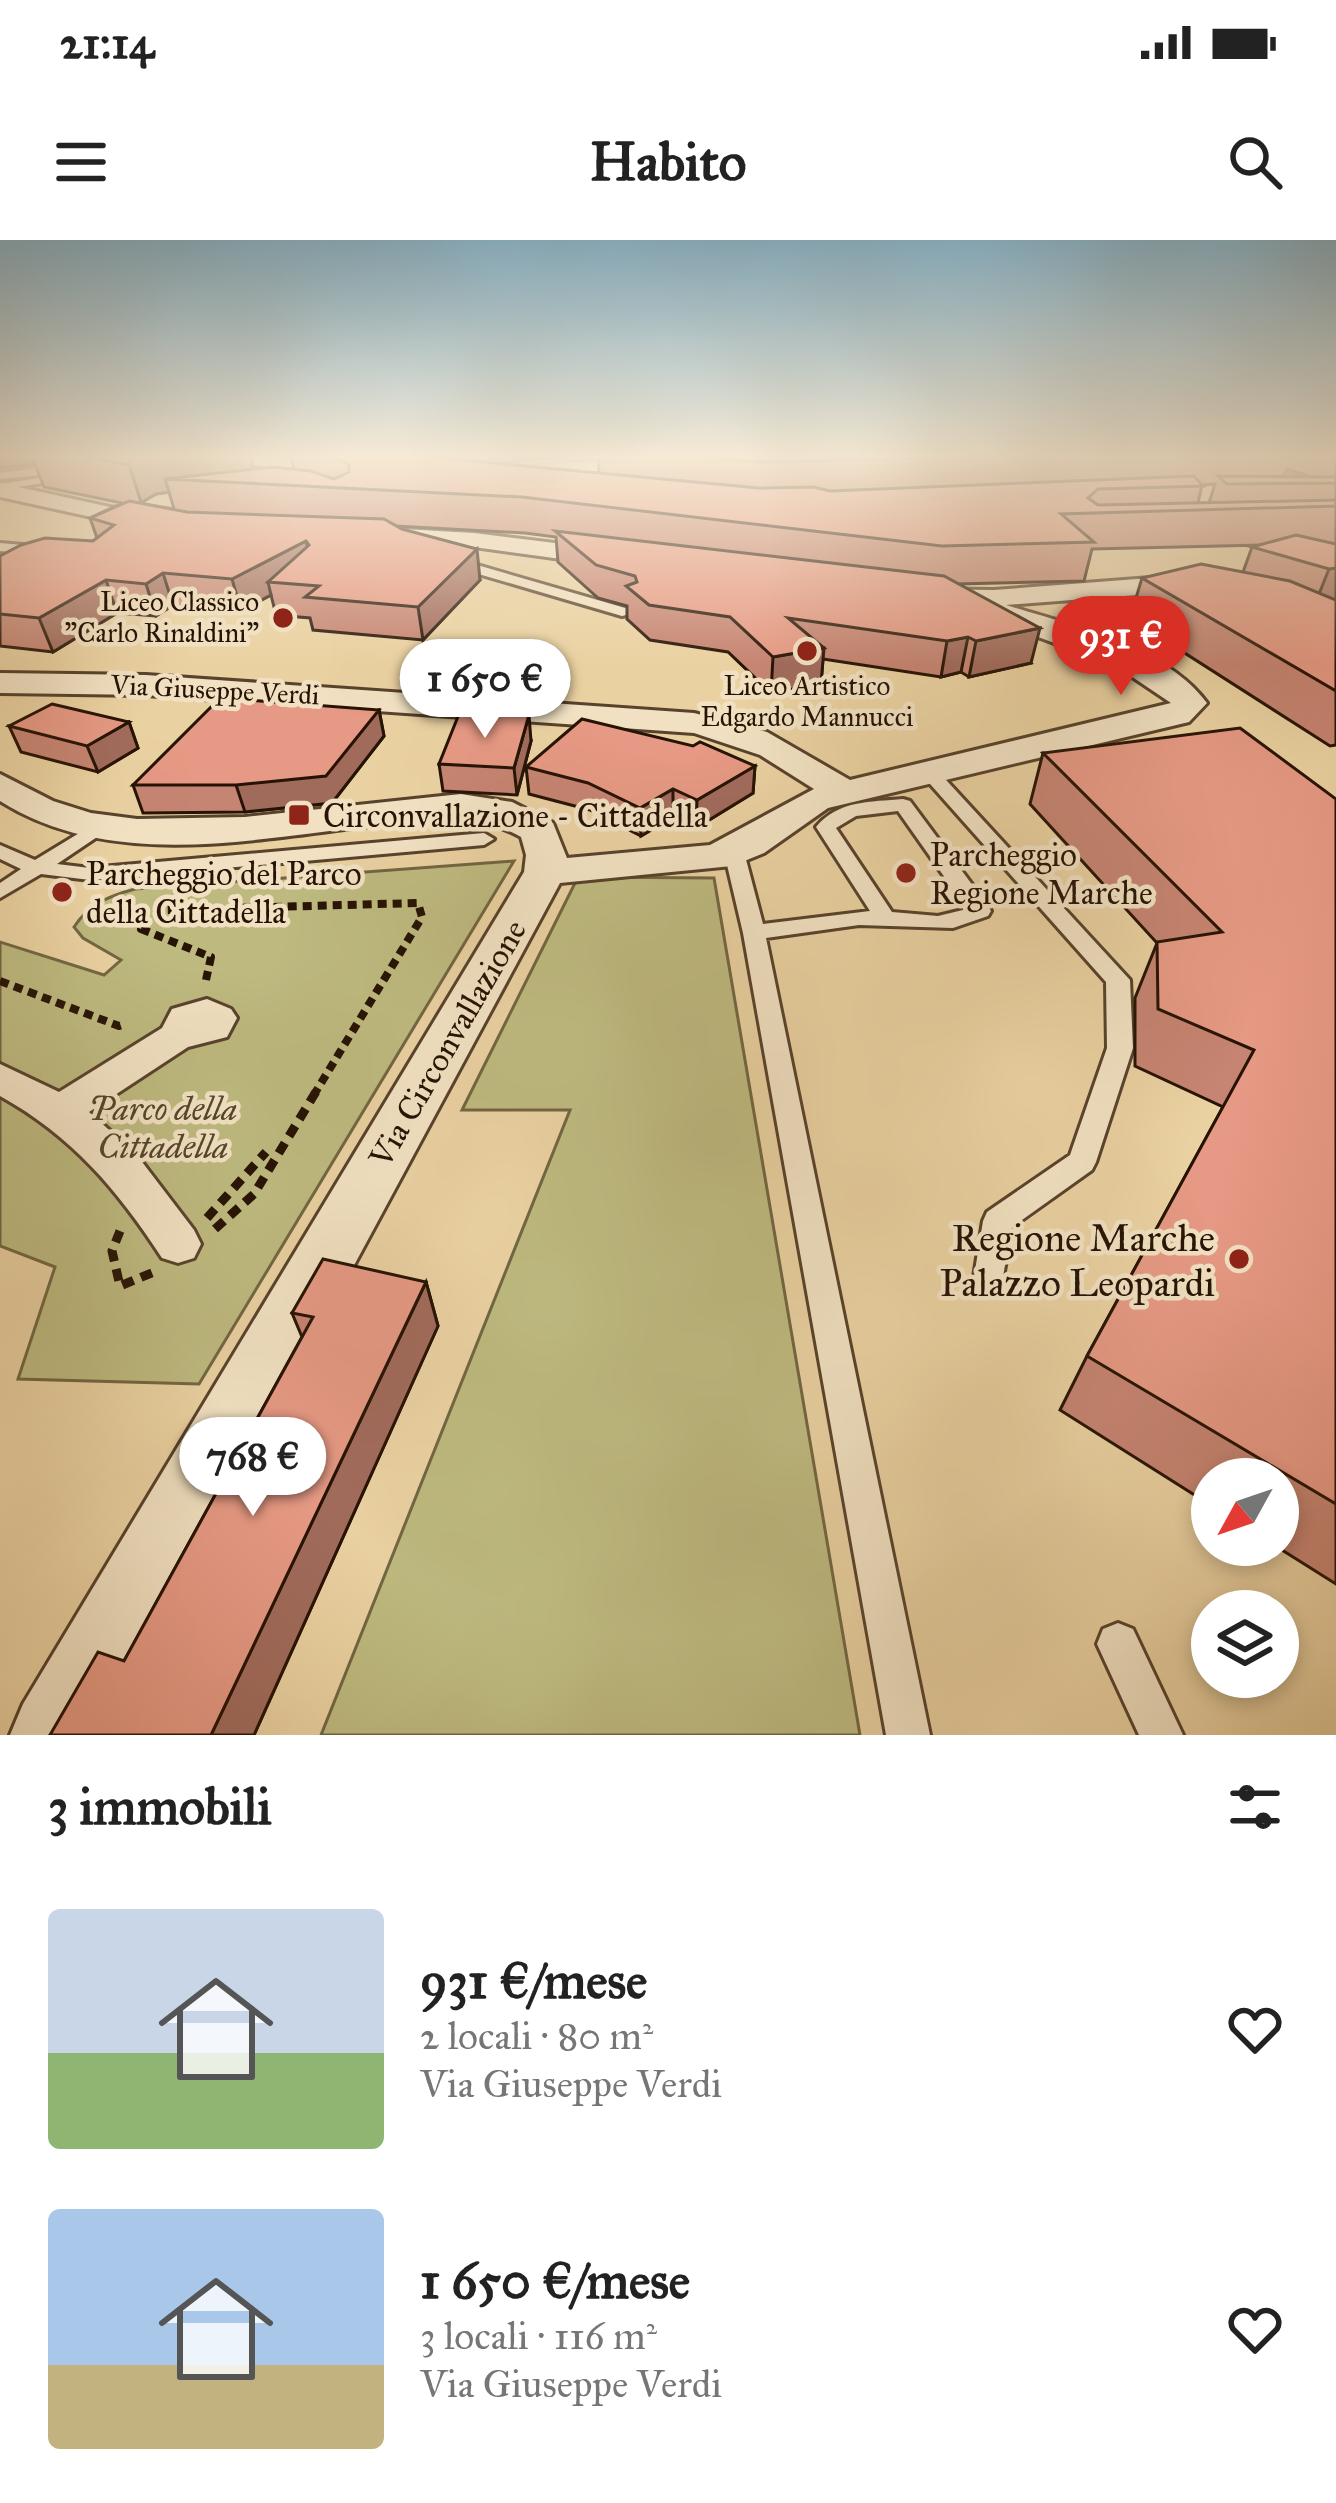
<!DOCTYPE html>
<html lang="it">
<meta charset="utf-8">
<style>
body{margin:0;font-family:"IM FELL Great Primer",serif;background:#f6f6f6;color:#222;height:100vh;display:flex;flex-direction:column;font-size:45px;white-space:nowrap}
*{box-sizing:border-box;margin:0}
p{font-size:39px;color:#767676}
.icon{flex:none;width:66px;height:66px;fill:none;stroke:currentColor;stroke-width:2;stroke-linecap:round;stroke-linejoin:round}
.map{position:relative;height:1495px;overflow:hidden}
.side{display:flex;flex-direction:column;background:#fff;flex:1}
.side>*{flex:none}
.needle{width:78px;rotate:230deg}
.fabs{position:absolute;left:1191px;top:1218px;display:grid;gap:24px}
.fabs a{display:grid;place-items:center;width:108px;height:108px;border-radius:50%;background:#fff;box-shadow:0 6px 18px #0003;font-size:60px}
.price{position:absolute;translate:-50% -102px;padding:0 27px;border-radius:42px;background:#fff;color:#222;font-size:39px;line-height:78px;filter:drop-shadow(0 3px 6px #0008)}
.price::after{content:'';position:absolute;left:50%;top:72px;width:36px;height:27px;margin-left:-18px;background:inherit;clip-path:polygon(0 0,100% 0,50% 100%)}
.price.active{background:#d93025;color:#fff}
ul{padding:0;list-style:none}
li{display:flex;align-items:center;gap:36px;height:300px;padding:0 48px}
li span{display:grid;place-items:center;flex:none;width:336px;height:240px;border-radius:12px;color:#555}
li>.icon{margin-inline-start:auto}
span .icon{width:144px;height:144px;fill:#fffc;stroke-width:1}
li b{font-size:51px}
h2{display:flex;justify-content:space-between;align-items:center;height:144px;padding:0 48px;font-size:51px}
.status{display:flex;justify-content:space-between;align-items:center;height:84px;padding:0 60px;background:#fff;direction:ltr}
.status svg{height:33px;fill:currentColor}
header{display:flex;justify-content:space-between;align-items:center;height:156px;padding:0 48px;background:#fff;font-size:54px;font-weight:700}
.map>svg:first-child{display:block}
.green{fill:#bdb97f;stroke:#726642;stroke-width:3}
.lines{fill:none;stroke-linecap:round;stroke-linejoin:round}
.service-casing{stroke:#58422c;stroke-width:6}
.pedestrian-casing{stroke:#58422c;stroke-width:6}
.minor-casing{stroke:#58422c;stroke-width:6}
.tertiary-casing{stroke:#58422c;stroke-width:6}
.primary-casing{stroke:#271305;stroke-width:6}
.path-far1{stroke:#271305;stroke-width:8;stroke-dasharray:9 6;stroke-linecap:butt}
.path{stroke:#271305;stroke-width:9;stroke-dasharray:12 8;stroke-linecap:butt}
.service{fill:#f1e1c2;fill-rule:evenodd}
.pedestrian{fill:#f1e1c2;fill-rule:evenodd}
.minor{fill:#f1e1c2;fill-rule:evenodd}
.tertiary{fill:#f1e1c2;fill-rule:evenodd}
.primary{fill:#ead1a1;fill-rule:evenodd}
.wall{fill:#c68472;stroke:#271305;stroke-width:3;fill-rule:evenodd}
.shaded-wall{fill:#a16b5c;stroke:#271305;stroke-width:3}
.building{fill:#e69984;stroke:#271305;stroke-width:3}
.poi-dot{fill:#8f2418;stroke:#f1e1c2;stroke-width:4.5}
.labels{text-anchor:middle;stroke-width:9;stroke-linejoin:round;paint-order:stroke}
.far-poi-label{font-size:27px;fill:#271305;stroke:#f1e1c2;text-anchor:end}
.far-street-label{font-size:27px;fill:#271305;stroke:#f1e1c2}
.poi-label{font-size:33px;fill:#271305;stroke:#f1e1c2;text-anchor:start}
.street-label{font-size:33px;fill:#271305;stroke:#f1e1c2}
.park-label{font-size:33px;font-style:italic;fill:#54452a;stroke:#f1e1c2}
.near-poi-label{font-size:39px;fill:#271305;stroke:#f1e1c2;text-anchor:end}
</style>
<div class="status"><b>21:14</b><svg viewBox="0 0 49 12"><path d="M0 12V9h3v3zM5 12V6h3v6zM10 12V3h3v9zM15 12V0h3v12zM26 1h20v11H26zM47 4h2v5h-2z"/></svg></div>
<header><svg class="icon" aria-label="menu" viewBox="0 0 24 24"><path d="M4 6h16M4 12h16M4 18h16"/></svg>Habito<svg class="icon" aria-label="search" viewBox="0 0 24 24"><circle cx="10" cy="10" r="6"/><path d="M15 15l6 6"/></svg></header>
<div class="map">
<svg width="1336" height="1495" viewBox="0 0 1336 1495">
<rect width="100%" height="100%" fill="#ead1a1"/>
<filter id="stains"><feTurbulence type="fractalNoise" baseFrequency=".00167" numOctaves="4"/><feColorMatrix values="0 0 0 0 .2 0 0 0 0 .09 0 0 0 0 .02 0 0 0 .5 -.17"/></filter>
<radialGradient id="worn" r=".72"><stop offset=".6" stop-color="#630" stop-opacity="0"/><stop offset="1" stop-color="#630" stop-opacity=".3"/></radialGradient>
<path class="green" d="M514,621L199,1144L18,1139L55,1027L0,1006V702L104,735L121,720L83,698L74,687C89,664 109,656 135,649Z
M578,637L714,638L860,1495H321L570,870H462Z"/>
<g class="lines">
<g class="service-casing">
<path id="service" d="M584,215H628L482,230L477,227Z
M1211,215H1227L1336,249V256Z
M81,222L86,225V236L0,250V244L76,232L0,239V233Z
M0,303L47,307L53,311L47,315L0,311Z
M446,316L632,370L634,373L622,376L441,323L440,320Z
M929,526L935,528L1130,740L1133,808L1096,922L1092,930L1012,987L1000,1053L989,1057L978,1053L973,1043L983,981L987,972L1070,915L1107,808L1106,742L923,536V528Z
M903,559L910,561L988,666L991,671L988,676L953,688L859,685L766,698L930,1495H886L743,693L724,612L734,606L744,612L763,684L870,671L816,587C838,560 871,562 903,559ZM898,571L967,669L938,676L892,672L836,588L856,576Z
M99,581L106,583V591L57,624L90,628L484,593L494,599L484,605L90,640L41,634L0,658V643L21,629L0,619V605L35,620Z
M1118,1383L1133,1389L1183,1495H1139L1097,1404L1103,1389Z"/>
</g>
<g class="pedestrian-casing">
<path id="pedestrian" d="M207,759L231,769L237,778L227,797L188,807L89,872L136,914L194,990L201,1004L194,1018L178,1023L162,1018C117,949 72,896 0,856V824L59,852L162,788L172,769Z"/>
</g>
<g class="minor-casing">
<path id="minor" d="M0,243L165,279L177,286L165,293L0,257Z
M367,287L474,293L620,311L633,319L620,327L474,307L358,299V289Z
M1150,338L1204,342L1218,350L1204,358L1150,354L1006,365C1070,385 1165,406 1207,463L1189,482L828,568L764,613L732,626L560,643L101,1495H10L23,1464L524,632L526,615L521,597C470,568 426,579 369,586C249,600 109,630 0,561V534L53,561L91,573L137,579L245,577L461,554L512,562L553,583L567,618L710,605L814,549L760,515L694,493L146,455L0,453V433L146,435L694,473L767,492L850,540L1171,463L1116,426L982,376L981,366L921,363L907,355L911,349L994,350Z"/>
</g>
<g class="tertiary-casing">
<path id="tertiary" d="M672,215H798L786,223L487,244L474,236L487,228Z"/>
</g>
<g class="primary-casing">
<path id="primary" d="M229,215H361C334,239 266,229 233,221Z
M1241,245L1336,249V267L1241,263L1108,267L1093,258L1108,249Z"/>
</g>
<path class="path-far1" d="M206,740L211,717L141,689L145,678L164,670L418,663L422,677L315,853
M0,741L119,786L125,784"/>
<path class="path" d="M207,978L266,912
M215,989L254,954L317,850
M120,991L112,1011L120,1046L154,1032"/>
<use href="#service" class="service"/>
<use href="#pedestrian" class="pedestrian"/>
<use href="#minor" class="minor"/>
<use href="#tertiary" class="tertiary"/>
<use href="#primary" class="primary"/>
</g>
<path class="wall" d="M0,215H250L254,230L294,229L291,215H408L599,233L598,215H1336V505L1330,506L1130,378L1142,338L1243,332L1252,307L1262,305L1092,309L1084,341L958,344L1031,423L969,437L961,432L941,437L823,419L821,444L771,453L728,412L650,400L627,379V366L598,358L558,322L556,297L525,293L397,286L480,340L423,400L313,390L310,378L276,375L271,355L241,371L173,365L156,376L117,373L53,412L0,406V316L93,301L97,298L90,278L122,263L44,247L35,224ZM1287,229L1311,237L1284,236ZM1215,244L1209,263H1198L1202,245ZM169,252L174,269L143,264L144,261L156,254Z
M379,470L384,496L332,563L245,572L143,573L133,545Z
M129,482L138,508L98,532L21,512L9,486Z
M531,501L517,555L443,551L439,524Z
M1043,513L1336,559V1344L1274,1305H1278V1239H1212V1266L1060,1170L1087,1116L1223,867L1135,826V758L1157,703L1030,564Z
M755,526L753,553L696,588L673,577L641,596L590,570L529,554L526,527Z
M426,1042L438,1086L254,1495H50L124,1421L302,1097L292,1073Z"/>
<path class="shaded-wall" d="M0,215H32L35,224L0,228Z
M137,215H250L256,240L165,239L169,252L156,254L144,261L143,268L129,225L130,219Z
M487,215H528L488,219Z
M306,301L312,332L268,342L271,355L241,371L232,339Z
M477,309L480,340L423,400L418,367Z
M1336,328V366L1313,369L1329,329Z
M163,333L173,365L156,376L146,344Z
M106,340L117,373L53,412L39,378Z
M1040,388L1031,423L969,437L976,401Z
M968,397L961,432L941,437L947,401Z
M824,408L821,444L771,453L773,417Z
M379,470L384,496L332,563L245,572L236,545Z
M529,475L531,501L517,555L514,528Z
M129,482L138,508L98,532L87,506Z
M755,526L753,553L696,588L697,560Z
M673,549V577L641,596L640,568Z
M426,1042L438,1086L254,1495H211Z"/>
<path class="building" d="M79,215H137L130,219L129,225Z
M331,215H408L759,248L813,247L830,251L1194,236L1203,246L1098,249L1088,258L1098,265L1336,260V266L1061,274L1094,302L942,306L522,257L165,239L272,227L311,231L334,239L349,232V225Z
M682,215H1052L760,222Z
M1218,236L1336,237V243L1227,244Z
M129,261L187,272L384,279L402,289L477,309L418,367L305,357L319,346L268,342L309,305L306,301L232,339L163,333L146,344L106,340L39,378L0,374V316L21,305L45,298L93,301L114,285L90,278Z
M555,291L944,336L1040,388L976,401L968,397L947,401L788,378L824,408L773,417L730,377L649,365L626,346L637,342L635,336L596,325Z
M1296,295L1336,304V328L1329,329L1252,307Z
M1201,324L1290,341L1336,360V451L1142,338Z
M220,458L379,470L326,536L236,545H133Z
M52,464L129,482L87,506L9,486Z
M459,474L529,475L514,528L439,524Z
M582,479L693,506L700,502L755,526L697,560L673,549L640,568L588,543L526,527Z
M1240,488L1336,559V1264L1087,1116L1254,810L1158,769L1157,702L1222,692L1043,513Z
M323,1019L426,1042L211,1495H50L98,1412L124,1421L313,1077L292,1073Z"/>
<linearGradient id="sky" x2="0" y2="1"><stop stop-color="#88b5cc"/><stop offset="0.51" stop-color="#f6ead5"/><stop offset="1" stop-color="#f6ead5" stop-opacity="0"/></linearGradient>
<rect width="1336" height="425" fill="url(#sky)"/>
<g class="poi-dot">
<circle cx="283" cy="378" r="12"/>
<circle cx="807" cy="411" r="12"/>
<rect x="287" y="563" width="24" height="24" rx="6"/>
<circle cx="906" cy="633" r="12"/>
<circle cx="62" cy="652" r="12"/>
<circle cx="1239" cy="1019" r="12"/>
</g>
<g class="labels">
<g class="far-poi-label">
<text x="259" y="371">Liceo Classico<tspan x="259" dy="31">"Carlo Rinaldini"</tspan></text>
<text x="807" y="455" text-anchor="middle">Liceo Artistico<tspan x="807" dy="31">Edgardo Mannucci</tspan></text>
</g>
<g class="far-street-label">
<text transform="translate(215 450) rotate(3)" y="9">Via Giuseppe Verdi</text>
</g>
<g class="poi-label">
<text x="323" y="587">Circonvallazione - Cittadella</text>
<text x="930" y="626">Parcheggio<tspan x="930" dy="38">Regione Marche</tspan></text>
<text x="86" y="645">Parcheggio del Parco<tspan x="86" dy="38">della Cittadella</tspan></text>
</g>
<g class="street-label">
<text transform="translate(447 803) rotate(-60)" y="12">Via Circonvallazione</text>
</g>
<g class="park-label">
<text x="163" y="880">Parco della<tspan x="163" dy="38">Cittadella</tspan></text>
</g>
<g class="near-poi-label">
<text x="1215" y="1011">Regione Marche<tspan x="1215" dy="45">Palazzo Leopardi</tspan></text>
</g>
</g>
<rect width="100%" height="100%" filter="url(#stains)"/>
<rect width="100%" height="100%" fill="url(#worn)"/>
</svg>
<div class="fabs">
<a><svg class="needle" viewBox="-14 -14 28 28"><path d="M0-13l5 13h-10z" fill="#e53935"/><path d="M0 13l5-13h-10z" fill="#767676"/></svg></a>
<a><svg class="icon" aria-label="layers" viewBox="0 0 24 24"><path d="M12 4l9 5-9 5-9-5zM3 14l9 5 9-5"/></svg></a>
</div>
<b class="price active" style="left:1121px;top:458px">931 €</b>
<b class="price" style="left:485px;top:501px">1 650 €</b>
<b class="price" style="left:253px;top:1279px">768 €</b>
</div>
<section class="side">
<h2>3 immobili<svg class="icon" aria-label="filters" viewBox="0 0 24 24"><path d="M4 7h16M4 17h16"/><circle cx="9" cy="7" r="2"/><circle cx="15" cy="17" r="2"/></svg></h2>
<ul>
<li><span style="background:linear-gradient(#c9d6e8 60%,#8fb573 0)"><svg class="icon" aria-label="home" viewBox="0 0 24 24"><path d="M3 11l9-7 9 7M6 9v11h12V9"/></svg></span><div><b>931 €/mese</b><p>2 locali · 80 m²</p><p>Via Giuseppe Verdi</p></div><svg class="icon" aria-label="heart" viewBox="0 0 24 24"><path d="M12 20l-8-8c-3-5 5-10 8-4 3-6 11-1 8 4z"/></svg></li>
<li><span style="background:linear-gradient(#a9c7e8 65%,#c2b280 0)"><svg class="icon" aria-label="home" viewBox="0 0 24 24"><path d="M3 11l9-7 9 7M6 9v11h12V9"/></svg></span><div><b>1 650 €/mese</b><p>3 locali · 116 m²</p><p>Via Giuseppe Verdi</p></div><svg class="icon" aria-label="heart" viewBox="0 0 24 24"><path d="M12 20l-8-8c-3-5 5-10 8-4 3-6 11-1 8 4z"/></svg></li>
</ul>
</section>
